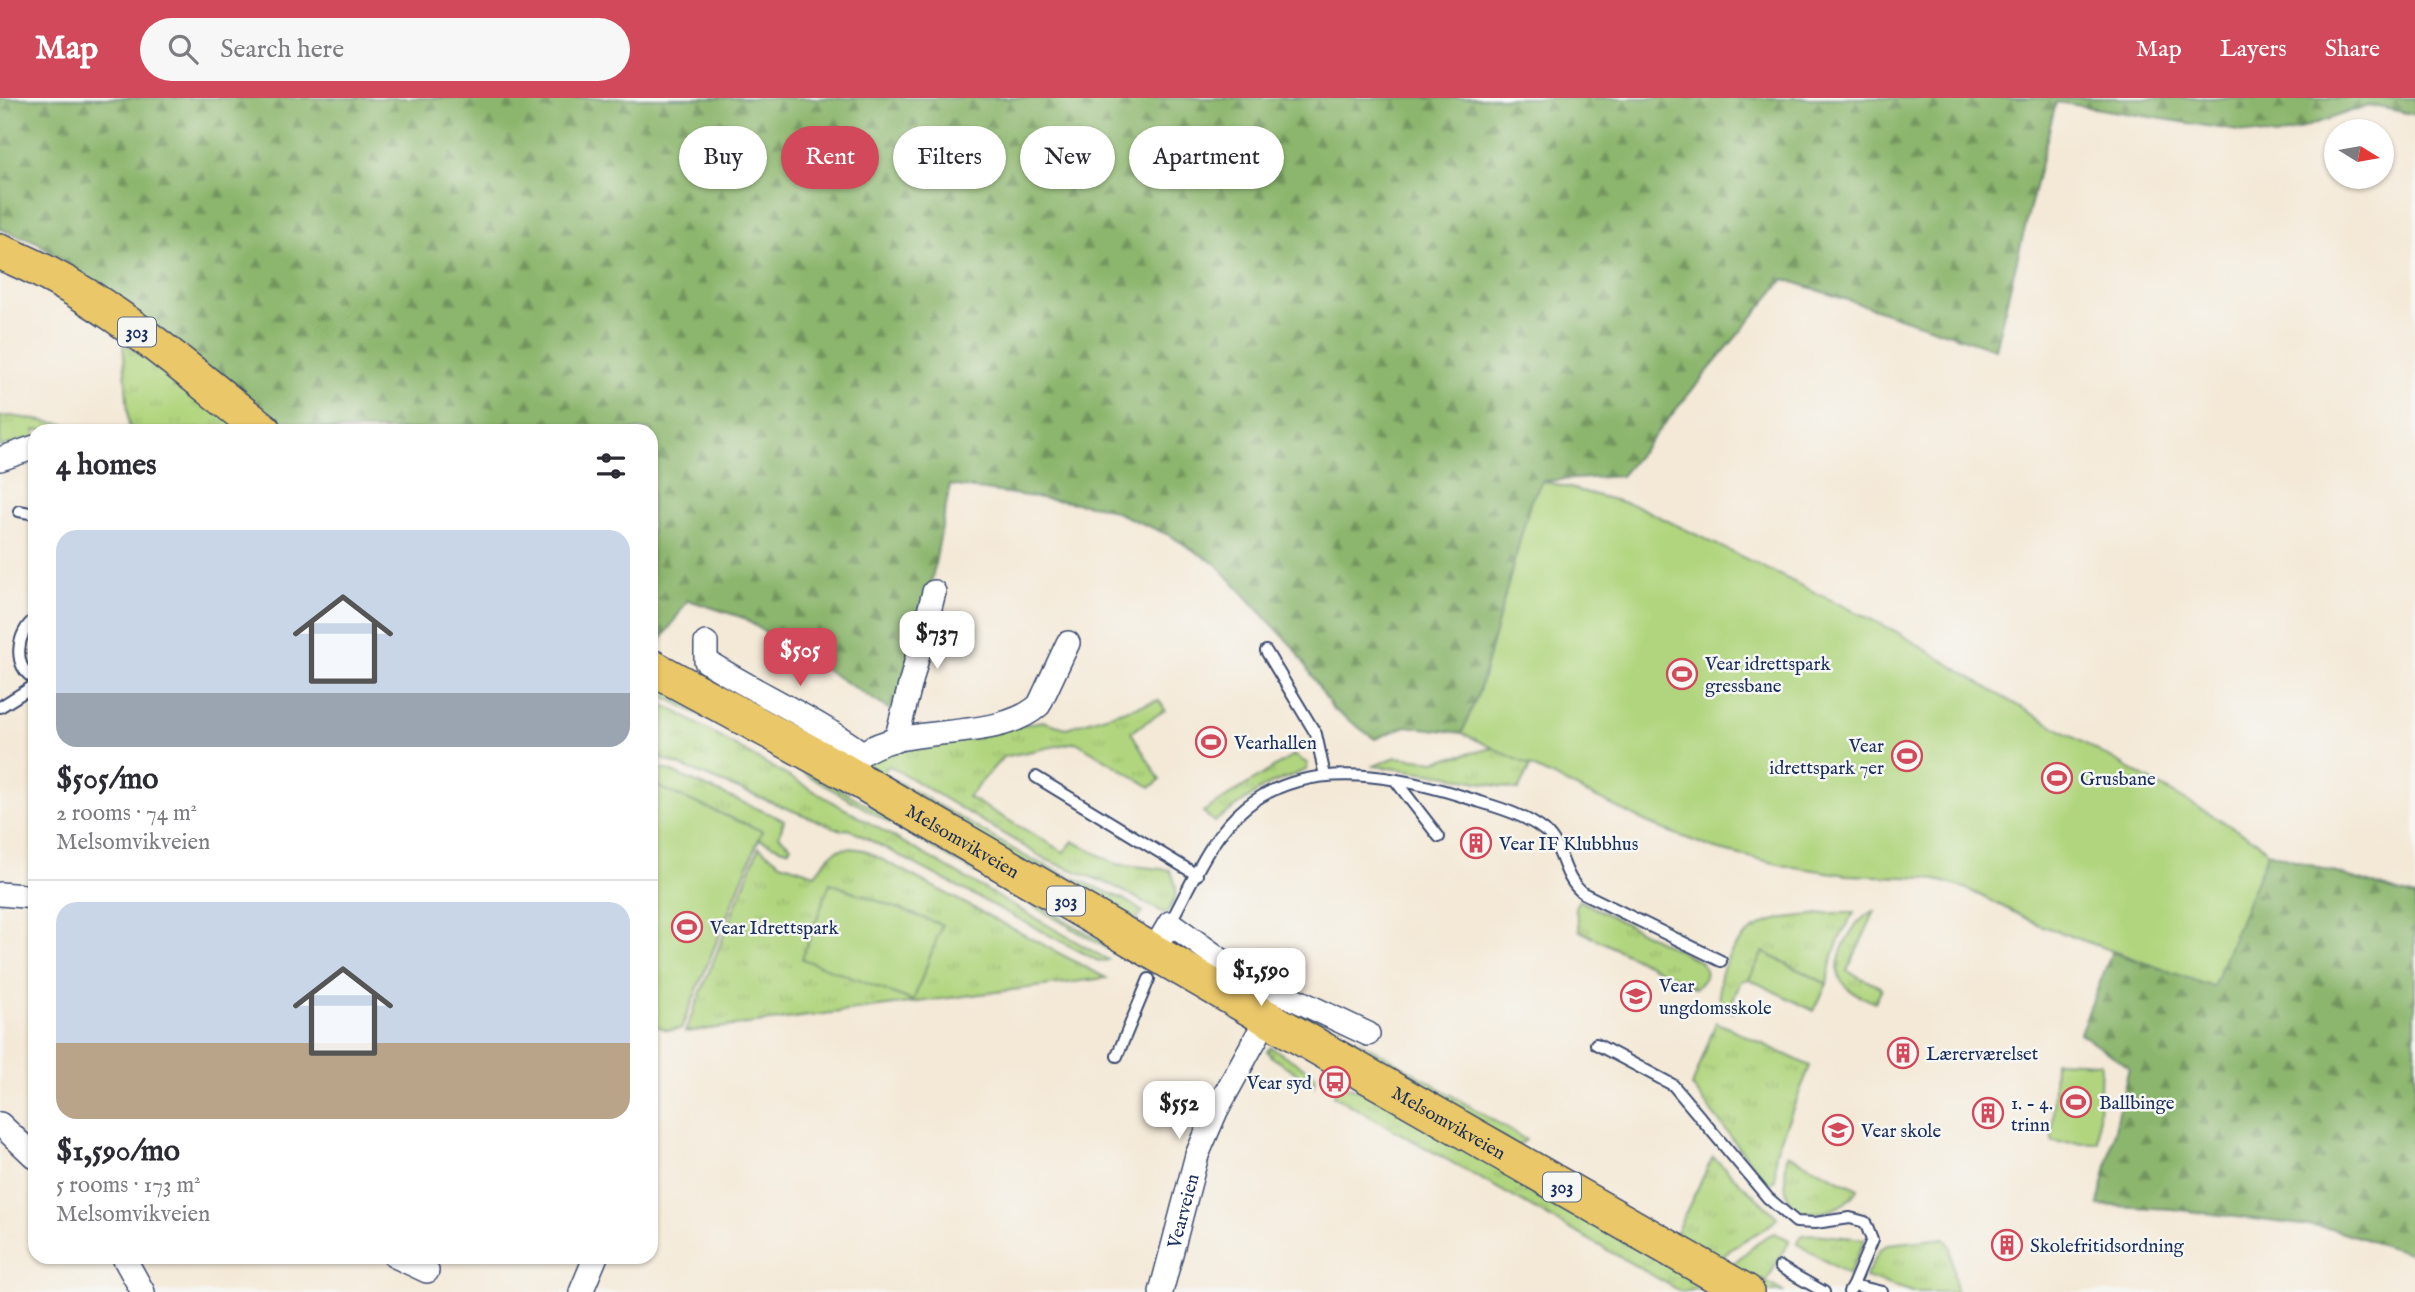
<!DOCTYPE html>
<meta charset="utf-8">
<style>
body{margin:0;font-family:"IM FELL English",serif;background:#f7f7f7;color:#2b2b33;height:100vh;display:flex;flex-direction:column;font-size:26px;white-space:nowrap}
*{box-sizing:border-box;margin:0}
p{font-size:23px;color:#7c7c81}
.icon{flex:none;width:38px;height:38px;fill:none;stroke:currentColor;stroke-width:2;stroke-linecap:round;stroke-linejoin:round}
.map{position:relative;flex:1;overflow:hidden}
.panel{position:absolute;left:28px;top:326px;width:630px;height:840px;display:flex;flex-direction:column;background:#fff;border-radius:21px;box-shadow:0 2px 5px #0004}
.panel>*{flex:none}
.banner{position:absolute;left:679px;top:28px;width:665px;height:63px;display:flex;gap:14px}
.needle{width:46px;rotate:101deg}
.buttons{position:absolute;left:2324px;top:21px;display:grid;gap:14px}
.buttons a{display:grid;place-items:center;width:70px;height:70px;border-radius:50%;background:#fff;box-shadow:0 2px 5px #0004;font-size:35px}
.price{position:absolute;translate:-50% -60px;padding:0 16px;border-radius:14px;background:#fff;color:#222;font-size:23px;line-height:46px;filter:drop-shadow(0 2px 4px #0008)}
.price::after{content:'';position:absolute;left:50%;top:42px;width:21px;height:16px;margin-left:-10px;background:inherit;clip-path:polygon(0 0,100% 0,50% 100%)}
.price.current{background:#d1495b;color:#fff}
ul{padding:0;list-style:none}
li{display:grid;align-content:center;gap:14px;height:371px;padding:0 28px}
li+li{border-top:2px solid #e1e1e2}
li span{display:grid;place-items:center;height:217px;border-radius:21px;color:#555}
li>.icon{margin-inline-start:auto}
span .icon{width:126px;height:126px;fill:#fffc;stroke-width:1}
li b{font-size:30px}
h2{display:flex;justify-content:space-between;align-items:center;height:84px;padding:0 28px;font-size:30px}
.pill{padding:0 24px;border-radius:32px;background:#fff;box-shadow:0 2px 5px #0004;font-size:24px;line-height:63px}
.pill.current{background:#d1495b;color:#fff}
header{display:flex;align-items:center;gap:42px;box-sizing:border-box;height:98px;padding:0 35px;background:#d1495b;color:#fff}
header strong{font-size:33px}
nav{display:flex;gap:38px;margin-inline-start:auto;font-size:24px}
.search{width:490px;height:63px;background:#f7f7f7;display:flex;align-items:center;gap:18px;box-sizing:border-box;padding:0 24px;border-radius:38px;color:#7c7c81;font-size:26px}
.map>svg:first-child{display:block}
.grass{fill:url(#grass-tufts);stroke:#66826e;stroke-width:2}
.forest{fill:url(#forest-firs);stroke:#547266;stroke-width:2}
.pitch{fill:#b1d57e;stroke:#66826e;stroke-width:2}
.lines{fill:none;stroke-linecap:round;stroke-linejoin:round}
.lane-casing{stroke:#3c4b70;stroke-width:14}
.street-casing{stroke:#3c4b70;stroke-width:26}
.primary-casing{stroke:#3c4b70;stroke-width:38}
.lane{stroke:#fff;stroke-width:10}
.street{stroke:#fff;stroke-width:23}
.primary{stroke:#eac769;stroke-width:35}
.labels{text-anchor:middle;stroke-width:5;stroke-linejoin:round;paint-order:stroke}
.shield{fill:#f6f6f2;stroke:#5d6b8a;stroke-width:2}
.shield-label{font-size:18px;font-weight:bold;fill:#1b2f5e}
.poi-label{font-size:19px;fill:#1b2f5e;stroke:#f6f6f2;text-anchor:start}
.street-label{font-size:19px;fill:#1b2f5e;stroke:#f6f6f2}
</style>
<header>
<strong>Map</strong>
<div class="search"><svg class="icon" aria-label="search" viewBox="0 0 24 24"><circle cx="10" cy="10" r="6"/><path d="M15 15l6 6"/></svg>Search here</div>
<nav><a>Map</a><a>Layers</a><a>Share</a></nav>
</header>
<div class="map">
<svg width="2415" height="1194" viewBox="0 0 2415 1194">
<defs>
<pattern id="grass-tufts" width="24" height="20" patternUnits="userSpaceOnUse" patternTransform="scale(1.75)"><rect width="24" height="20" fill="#b1d57e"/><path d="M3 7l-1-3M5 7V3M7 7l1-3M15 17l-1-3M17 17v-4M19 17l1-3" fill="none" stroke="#98b76f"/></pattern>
<pattern id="forest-firs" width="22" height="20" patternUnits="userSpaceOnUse" patternTransform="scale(1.75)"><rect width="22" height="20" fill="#8cb66d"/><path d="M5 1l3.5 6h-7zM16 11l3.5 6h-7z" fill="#72945d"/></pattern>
</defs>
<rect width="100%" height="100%" fill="#f6f6f2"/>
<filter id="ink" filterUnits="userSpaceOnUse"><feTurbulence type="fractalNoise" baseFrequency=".0143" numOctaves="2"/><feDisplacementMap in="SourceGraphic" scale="14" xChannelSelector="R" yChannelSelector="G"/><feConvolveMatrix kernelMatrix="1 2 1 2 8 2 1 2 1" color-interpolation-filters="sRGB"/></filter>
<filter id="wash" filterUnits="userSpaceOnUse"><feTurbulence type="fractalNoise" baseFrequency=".00686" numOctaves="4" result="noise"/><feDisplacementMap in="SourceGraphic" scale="28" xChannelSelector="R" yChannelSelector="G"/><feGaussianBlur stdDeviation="1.57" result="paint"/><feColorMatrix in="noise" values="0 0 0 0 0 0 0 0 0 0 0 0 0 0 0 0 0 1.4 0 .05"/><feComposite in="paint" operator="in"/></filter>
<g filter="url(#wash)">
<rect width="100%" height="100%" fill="#f4e9d7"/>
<path class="grass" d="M123,244L246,332H143L129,330Z
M11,318L101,332H35V339L0,349V319Z
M651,581L1120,854L1118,857L731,633L651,592Z
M651,602L671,611L1108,862L1100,864L849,731L841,732L651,656Z
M1159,602L1165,612L1131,634L1160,682L1151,689L1076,644L1003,659L968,699L1064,754L1073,743L1116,766L1170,772C1179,790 1178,800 1166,816L1114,788L1047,762L890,668L885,670V676L1030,761L1123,801L1143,814L1136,822L1088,793L1056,783L865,674L870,658L1042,623L1066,630Z
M1494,650L1531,667L1518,692L1444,677L1374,668L1396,659L1435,663Z
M1294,657L1308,666L1306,672L1266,688L1214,724L1203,714Z
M651,669L667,672L784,722L779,738L791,748L788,752L780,750L651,697Z
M759,749L781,765L815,776C832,755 834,746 864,752L1106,880L685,934Z
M1579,802L1701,864C1709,876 1706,880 1696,890L1580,833L1575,809Z
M1875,813L1847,873L1882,890L1875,905C1863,899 1845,893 1840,880C1831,860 1856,818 1875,813Z
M1830,815H1854C1840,836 1830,860 1827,886L1763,854L1749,881L1741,883L1732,904L1736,907L1733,914L1721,906C1714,875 1731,844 1760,828C1779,818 1809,818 1830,815Z
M1177,841L1255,888L1388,959L1526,1042L1517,1048L1178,855Z
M1716,924L1810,968L1776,1053L1775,1082L1768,1087L1692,988Z
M1271,949L1315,977L1314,987L1272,959L1267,953Z
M1338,986L1381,998L1707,1189L1682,1194L1334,998Z
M1787,1056L1858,1091C1844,1112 1817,1121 1793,1110C1782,1092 1785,1077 1787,1056Z
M1713,1059L1777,1119C1770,1133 1733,1143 1721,1162L1731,1167L1765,1139L1774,1135L1790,1142L1766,1184L1783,1194H1768L1673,1140Z
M1813,1136L1865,1141L1849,1177L1797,1146L1802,1137Z
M1945,1140L1950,1148L1956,1194H1913L1865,1179L1880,1152L1888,1146Z"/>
<path class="forest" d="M0,0H2415V17L2369,7L2276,39L2056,4L1995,251L1784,181L1621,378L1543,383L1531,402L1479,594L1462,635L1406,628L1375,641L1333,611L1295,551L1217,467L1169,437L1104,409L950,387L925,518L895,615L741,519L688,502L660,544L651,540V332H292L37,144L0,131Z
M2268,754L2415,799V1157L2333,1131L2172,1111L2098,1107L2129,969L2080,935L2112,854L2213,888Z"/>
<path class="pitch" d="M1543,383L1637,408L1897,534L2001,598L2257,743L2268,754L2213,889L2040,827L1965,790L1929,780L1847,777L1787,768L1715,751L1657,729L1462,635L1479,594L1531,402Z
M651,686L762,733L681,931L667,932L651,926Z
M830,785L942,827L913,903L802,861Z
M1763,854L1827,886L1814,913L1749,881Z
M2055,963L2101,965L2098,1045L2052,1044Z"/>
</g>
<g filter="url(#ink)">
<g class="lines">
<g class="lane-casing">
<path id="lane" d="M19,413L35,416
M35,521C16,534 12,570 35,581
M1266,553L1316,636L1325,678
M0,609L35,587
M1036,679L1197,777
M1395,682L1439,739
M1170,825C1192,785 1210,738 1246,709C1310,657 1405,679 1477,703C1500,710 1525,717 1545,733C1564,749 1562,780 1583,795L1721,863
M1596,946L1673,987L1768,1100L1796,1124L1815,1125L1850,1120L1865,1124L1872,1142L1853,1187
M1117,958L1149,881
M1780,1169L1824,1194
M1849,1194L1853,1187L1882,1194"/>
</g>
<g class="street-casing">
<g id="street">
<path d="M0,361L35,349"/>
<path d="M706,545V563C758,596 812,619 862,655"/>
<path d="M896,642L934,494"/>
<path d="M845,674C877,617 991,651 1039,607L1068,545"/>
<path d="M0,796L35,799"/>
<path d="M1154,852L1170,825L1239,875L1368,936"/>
<path d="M0,1026L35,1059"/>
<path d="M123,1158L143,1194"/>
<path d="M395,1158L427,1173"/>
<path d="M581,1194L596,1158"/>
<path id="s1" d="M1161,1194L1197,1057L1216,1013L1267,920"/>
</g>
</g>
<g class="primary-casing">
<g id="primary">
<path d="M0,154C100,193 180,267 263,332"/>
<path id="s2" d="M651,569L845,674L1267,920L1746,1194"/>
</g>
</g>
<use href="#lane" class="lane"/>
<use href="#street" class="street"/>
<use href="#primary" class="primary"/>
</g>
</g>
<defs>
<g id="stadium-ring" transform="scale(1.575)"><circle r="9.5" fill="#f6f6f2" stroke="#d1495b" stroke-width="1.5"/><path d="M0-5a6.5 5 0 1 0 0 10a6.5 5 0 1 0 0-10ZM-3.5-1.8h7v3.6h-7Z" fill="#d1495b"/></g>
<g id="building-ring" transform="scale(1.575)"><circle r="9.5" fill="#f6f6f2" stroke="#d1495b" stroke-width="1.5"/><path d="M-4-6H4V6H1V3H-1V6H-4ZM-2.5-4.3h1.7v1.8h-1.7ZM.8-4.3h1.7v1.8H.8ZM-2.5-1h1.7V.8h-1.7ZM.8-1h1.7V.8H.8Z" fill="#d1495b"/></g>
<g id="school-ring" transform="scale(1.575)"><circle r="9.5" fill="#f6f6f2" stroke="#d1495b" stroke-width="1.5"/><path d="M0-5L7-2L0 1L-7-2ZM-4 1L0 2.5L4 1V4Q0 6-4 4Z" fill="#d1495b"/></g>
<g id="bus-ring" transform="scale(1.575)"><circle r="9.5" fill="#f6f6f2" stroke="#d1495b" stroke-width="1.5"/><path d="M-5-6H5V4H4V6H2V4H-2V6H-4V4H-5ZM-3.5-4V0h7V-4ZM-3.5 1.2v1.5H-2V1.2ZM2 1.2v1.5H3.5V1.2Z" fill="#d1495b"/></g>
</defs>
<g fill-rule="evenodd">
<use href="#stadium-ring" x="1682" y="576"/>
<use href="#stadium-ring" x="1211" y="644"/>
<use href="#stadium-ring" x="1907" y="658"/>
<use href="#stadium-ring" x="2057" y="680"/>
<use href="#building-ring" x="1476" y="745"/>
<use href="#stadium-ring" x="687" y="829"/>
<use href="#school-ring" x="1636" y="898"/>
<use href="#building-ring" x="1903" y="955"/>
<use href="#bus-ring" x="1335" y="984"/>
<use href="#stadium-ring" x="2076" y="1004"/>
<use href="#building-ring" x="1988" y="1015"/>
<use href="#school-ring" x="1838" y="1032"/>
<use href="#building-ring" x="2007" y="1147"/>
</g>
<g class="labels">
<g class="shield">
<rect x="118" y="219.5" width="38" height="29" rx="5"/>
<rect x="1047" y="788.5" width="38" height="29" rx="5"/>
<rect x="1543" y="1074.5" width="38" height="29" rx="5"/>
</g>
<g class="shield-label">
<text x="137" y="240">303</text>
<text x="1066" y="809">303</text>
<text x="1562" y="1095">303</text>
</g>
<g class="poi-label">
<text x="1705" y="572">Vear idrettspark<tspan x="1705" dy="22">gressbane</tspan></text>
<text x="1234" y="651">Vearhallen</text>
<text x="1884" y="654" text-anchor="end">Vear<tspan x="1884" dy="22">idrettspark 7er</tspan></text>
<text x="2080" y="687">Grusbane</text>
<text x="1499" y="752">Vear IF Klubbhus</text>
<text x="710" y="836">Vear Idrettspark</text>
<text x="1659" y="894">Vear<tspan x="1659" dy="22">ungdomsskole</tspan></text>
<text x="1926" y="962">Lærerværelset</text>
<text x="1312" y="991" text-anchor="end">Vear syd</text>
<text x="2011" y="1011">1. - 4.<tspan x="2011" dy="22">trinn</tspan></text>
<text x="2099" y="1011">Ballbinge</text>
<text x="1861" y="1039">Vear skole</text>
<text x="2030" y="1154">Skolefritidsordning</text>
</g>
<g class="street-label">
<text dy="7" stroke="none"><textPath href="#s2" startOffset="357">Melsomvikveien</textPath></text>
<text dy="7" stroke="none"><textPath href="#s2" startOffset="919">Melsomvikveien</textPath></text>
<text dy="7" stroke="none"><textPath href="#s1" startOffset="84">Vearveien</textPath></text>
</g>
</g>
</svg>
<div class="buttons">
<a><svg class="needle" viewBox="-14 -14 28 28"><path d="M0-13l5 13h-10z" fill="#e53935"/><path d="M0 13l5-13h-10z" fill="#7c7c81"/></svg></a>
</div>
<b class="price" style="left:937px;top:573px">$737</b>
<b class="price current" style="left:800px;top:590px">$505</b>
<b class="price" style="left:1261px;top:910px">$1,590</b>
<b class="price" style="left:1179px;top:1043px">$552</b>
<div class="banner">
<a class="pill">Buy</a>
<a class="pill current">Rent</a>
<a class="pill">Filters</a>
<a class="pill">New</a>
<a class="pill">Apartment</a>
</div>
<section class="panel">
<h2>4 homes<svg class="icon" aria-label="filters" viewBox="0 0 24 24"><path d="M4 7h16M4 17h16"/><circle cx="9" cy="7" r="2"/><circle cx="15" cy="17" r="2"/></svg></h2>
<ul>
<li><span style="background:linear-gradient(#c9d6e8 75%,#9aa5b1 0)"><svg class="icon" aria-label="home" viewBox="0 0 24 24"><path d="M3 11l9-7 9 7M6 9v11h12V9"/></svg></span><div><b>$505/mo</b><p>2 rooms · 74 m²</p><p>Melsomvikveien</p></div></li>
<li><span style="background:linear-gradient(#c9d6e8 65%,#b9a48a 0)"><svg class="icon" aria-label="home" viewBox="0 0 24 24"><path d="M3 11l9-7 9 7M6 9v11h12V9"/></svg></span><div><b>$1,590/mo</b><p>5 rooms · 173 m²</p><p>Melsomvikveien</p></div></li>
</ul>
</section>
</div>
